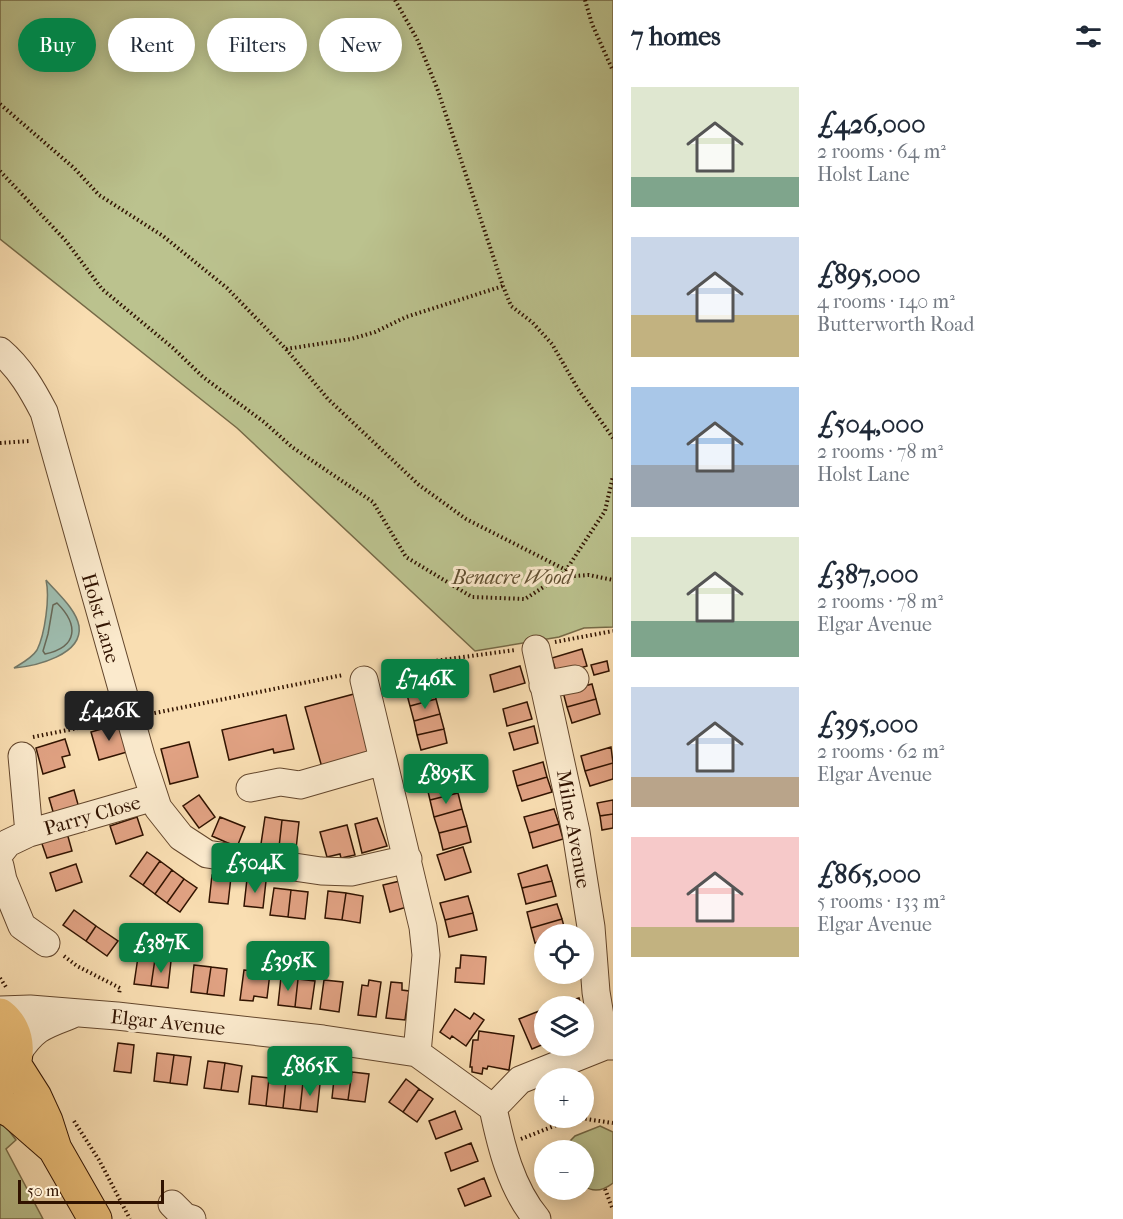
<!DOCTYPE html>
<meta charset="utf-8">
<style>
body{margin:0;font-family:"IM FELL French Canon",serif;background:#f2f2f3;color:#1f2937;height:100vh;display:flex;flex-direction:column;font-size:22px;white-space:nowrap}
*{box-sizing:border-box;margin:0}
p{font-size:20px;color:#747a83}
.icon{flex:none;width:33px;height:33px;fill:none;stroke:currentColor;stroke-width:2;stroke-linecap:round;stroke-linejoin:round}
.map{position:relative;flex:1;overflow:hidden}
.details{display:flex;flex-direction:column;background:#fff;width:510px}
.details>*{flex:none}
.guide{position:absolute;left:18px;top:18px;width:504px;height:54px;display:flex;gap:12px}
.tools{position:absolute;left:534px;top:924px;display:grid;gap:12px}
.tools a{display:grid;place-items:center;width:60px;height:60px;border-radius:50%;background:#fff;box-shadow:0 3px 15px #0003;font-size:30px}
.scale{position:absolute;left:18px;bottom:15px;width:146px;box-sizing:border-box;padding-left:6px;border:3px solid #311300;border-top:0;font-size:16px;line-height:21px;white-space:nowrap;color:#311300;-webkit-text-stroke:4px #fbeacd;paint-order:stroke}
.price{position:absolute;translate:-50% -51px;padding:0 14px;border-radius:6px;background:#0b8043;color:#fff;font-size:20px;line-height:39px;filter:drop-shadow(0 2px 3px #0008)}
.price::after{content:'';position:absolute;left:50%;top:36px;width:18px;height:14px;margin-left:-9px;background:inherit;clip-path:polygon(0 0,100% 0,50% 100%)}
.price.active{background:#222;color:#fff}
ul{padding:0;list-style:none}
li{display:flex;align-items:center;gap:18px;height:150px;padding:0 18px}
li span{display:grid;place-items:center;flex:none;width:168px;height:120px;border-radius:0px;color:#555}
li>.icon{margin-inline-start:auto}
span .icon{width:72px;height:72px;fill:#fffc;stroke-width:1}
li b{font-size:26px}
h2{display:flex;justify-content:space-between;align-items:center;height:72px;padding:0 18px;font-size:26px}
.chip{padding:0 21px;border-radius:27px;background:#fff;box-shadow:0 3px 15px #0003;font-size:21px;line-height:54px}
.chip.active{background:#0b8043;color:#fff}
main{display:flex;flex:1;min-height:0}
.map>svg:first-child{display:block}
.green{fill:#bbc28e;stroke:#766a47;stroke-width:1.5}
.water{fill:#9ebcae;stroke:#727868;stroke-width:1.5}
.lines{fill:none;stroke-linecap:round;stroke-linejoin:round}
.shore{stroke:#686857;stroke-width:1.5}
.building{fill:#e1a283;stroke:#311300;stroke-width:1.5}
.minor-casing{stroke:#63462c;stroke-width:29}
.major-casing{stroke:#311300;stroke-width:35}
.path{stroke:#311300;stroke-width:4;stroke-dasharray:1.5 3;stroke-linecap:butt}
.minor{stroke:#fbeacd;stroke-width:27}
.major{stroke:#ecbf79;stroke-width:33}
.labels{text-anchor:middle;stroke-width:6;stroke-linejoin:round;paint-order:stroke}
.park-label{font-size:20px;font-style:italic;fill:#615032;stroke:#fbeacd}
.street-label{font-size:20px;fill:#311300;stroke:#fbeacd}
</style>
<main>
<div class="map">
<svg width="613" height="1219" viewBox="0 0 613 1219">
<rect width="100%" height="100%" fill="#f9deb2"/>
<filter id="stains"><feTurbulence type="fractalNoise" baseFrequency=".00333" numOctaves="4"/><feColorMatrix values="0 0 0 0 .2 0 0 0 0 .09 0 0 0 0 .02 0 0 0 .5 -.17"/></filter>
<radialGradient id="worn" r=".72"><stop offset=".6" stop-color="#630" stop-opacity="0"/><stop offset="1" stop-color="#630" stop-opacity=".3"/></radialGradient>
<path class="green" d="M0,0H613V627L584,628L559,637L475,651L237,428L0,239Z
M0,1119L16,1140L6,1149L43,1219H0Z
M600,1126L613,1132V1183C604,1190 594,1193 584,1186V1150H577L570,1141L575,1136Z"/>
<path class="water" d="M46,580C57,593 76,609 79,626C83,655 36,666 14,668C22,663 32,658 37,650C45,634 50,597 46,580Z"/>
<g class="lines">
<path class="shore" d="M57,603C79,625 78,647 45,654L43,651L48,634L53,605Z"/>
</g>
<path class="building" d="M582,649L587,666L557,675L552,658Z
M607,661L609,671L594,675L591,665Z
M520,666L525,683L494,692L490,675Z
M432,684L436,699L410,706L406,691Z
M592,684L596,699L567,707L563,692Z
M354,694L371,758L323,771L305,707Z
M436,699L440,714L414,721L410,706Z
M596,699L600,714L572,723L567,707Z
M527,702L532,719L507,726L503,709Z
M440,714L444,729L417,735L414,721Z
M286,715L294,749L274,753L273,749L229,760L222,730Z
M119,724L127,752L99,760L91,732Z
M534,726L538,743L514,750L509,733Z
M444,729L447,743L421,750L417,735Z
M65,739L70,755L62,757L65,767L43,774L36,748Z
M189,742L198,777L170,784L161,749Z
M611,747L613,763L585,771L581,756Z
M452,757L457,775L421,785L416,766Z
M543,762L547,777L517,786L513,771Z
M613,763V779L590,786L585,771Z
M453,776L458,793L430,800L426,783Z
M547,777L552,792L522,801L517,786Z
M74,790L79,808L54,815L49,798Z
M458,793L462,809L434,817L430,800Z
M199,795L215,817L199,828L183,806Z
M613,800V814L600,816L597,803Z
M462,809L467,826L439,833L434,817Z
M554,809L559,824L529,833L524,817Z
M613,814V828L602,830L600,816Z
M137,817L143,835L116,844L110,826Z
M220,817L245,827L237,847L212,836Z
M265,817L282,820L279,847L261,844Z
M377,818L387,846L362,853L355,824Z
M282,820L299,822L296,849L279,847Z
M559,824L563,839L533,848L529,833Z
M347,825L355,855L341,858L340,854L327,857L320,832Z
M467,826L471,842L443,850L439,833Z
M67,833L72,851L47,858L41,841Z
M463,847L471,872L445,880L437,855Z
M147,852L160,861L143,885L130,876Z
M160,861L172,870L155,894L143,885Z
M76,864L82,882L56,891L50,873Z
M547,865L552,881L522,888L518,874Z
M172,870L184,879L167,903L155,894Z
M212,875L231,877L228,904L209,902Z
M184,879L197,888L180,912L167,903Z
M247,879L266,881L263,908L244,906Z
M400,881L407,907L390,912L383,885Z
M552,881L556,896L526,904L522,888Z
M274,888L291,890L288,917L270,915Z
M291,890L308,892L305,919L288,917Z
M328,891L346,893L342,920L325,918Z
M346,893L363,896L360,923L342,920Z
M468,896L473,913L445,920L440,903Z
M557,904L562,919L531,928L527,912Z
M74,910L96,926L86,941L63,925Z
M473,913L477,930L449,937L445,920Z
M562,919L566,934H544V940L535,943L531,928Z
M96,926L118,941L107,956L86,941Z
M461,955L486,957L484,984L455,982L456,968H460Z
M138,957L155,959L151,986L134,984Z
M155,959L171,961L168,988L151,986Z
M194,965L211,967L207,994L191,992Z
M211,967L227,969L224,996L207,994Z
M244,970L270,973L267,998L254,996L253,1001L240,1000Z
M281,977L298,979L295,1007L278,1005Z
M298,979L315,981L311,1009L295,1007Z
M324,980L343,982L339,1012L320,1009Z
M369,980L381,982L376,1017L358,1015L362,985L368,986Z
M391,982L402,983V990L409,991L405,1020L386,1018Z
M579,998L581,1006H560L559,1004Z
M455,1009L470,1019L474,1013L484,1020L466,1046L452,1036L450,1039L440,1032Z
M539,1011L544,1025V1044L532,1049L519,1019Z
M479,1031L514,1036L509,1070L488,1066L487,1069L483,1068L482,1074L472,1072V1067H470L473,1040H478Z
M118,1043L134,1045L131,1073L114,1071Z
M157,1053L174,1055L170,1083L154,1081Z
M174,1055L191,1057L187,1085L170,1083Z
M208,1061L225,1063L221,1090L204,1088Z
M225,1063L242,1066L238,1092L221,1090Z
M335,1070L352,1072L348,1100L332,1098Z
M352,1072L369,1074L365,1102L348,1100Z
M252,1076L269,1078L266,1106L249,1104Z
M269,1078L286,1080L283,1108L266,1106Z
M406,1079L419,1089L403,1112L389,1102Z
M286,1080L303,1082L300,1110L283,1108Z
M303,1082L320,1084L317,1112L300,1110Z
M419,1089L433,1099L417,1122L403,1112Z
M455,1111L462,1129L436,1139L429,1121Z
M471,1143L478,1161L451,1171L445,1153Z
M484,1178L491,1196L465,1206L458,1189Z"/>
<g class="lines">
<g class="minor-casing">
<path id="minor" d="M0,351C20,368 32,389 44,412L141,756L158,808L181,837L207,854L321,871L351,872L408,859
M536,649L576,832L591,927L596,992L605,1046
M364,680L423,927L426,955L417,1053
M543,685L575,679
M22,756L29,833
M250,788L280,782L300,785L383,761
M0,853L8,843L29,833L154,797
M0,866L3,880L22,926L46,943
M0,1010L30,1009L117,1016L323,1039L417,1053L493,1108
M17,1054C34,1028 42,1026 71,1015
M493,1108L520,1080L605,1046H613
M493,1108C501,1146 511,1188 537,1219
M172,1204L185,1217L192,1219"/>
</g>
<g class="major-casing">
<path id="major" d="M0,1015C21,1031 22,1065 1,1082
M14,1064L35,1097L46,1121L55,1149L95,1219
M0,1105L13,1112L52,1146"/>
</g>
<path class="path" d="M395,0L417,39L437,88L503,286L511,306L532,322L552,344L578,389L613,438
M585,0L592,24L613,71
M0,104L74,168L99,195L163,236L227,288L286,349L328,399L419,485L466,519L566,570
M0,171L66,241L102,289L173,348L203,377L264,422L292,447L373,502L406,557L472,597L525,599L559,577L589,575L613,580
M286,349L351,339L375,332L406,317L503,286
M0,443L30,441
M559,577L566,570L605,511L613,476
M555,642L613,631
M383,668L515,650
M150,714L343,675
M33,737L108,722
M64,956L77,966L120,988L119,994
M0,978L6,987
M74,1121L99,1160L130,1219
M521,1139L559,1124L586,1119L613,1123
M605,1189L613,1210"/>
<use href="#minor" class="minor"/>
<use href="#major" class="major"/>
</g>
<g class="labels">
<g class="park-label">
<text x="512" y="584">Benacre Wood</text>
</g>
<g class="street-label">
<text transform="translate(101 618) rotate(74)" y="7">Holst Lane</text>
<text transform="translate(92 815) rotate(-16)" y="7">Parry Close</text>
<text transform="translate(574 829) rotate(80)" y="7">Milne Avenue</text>
<text transform="translate(168 1022) rotate(6)" y="7">Elgar Avenue</text>
</g>
</g>
<rect width="100%" height="100%" filter="url(#stains)"/>
<rect width="100%" height="100%" fill="url(#worn)"/>
</svg>
<div class="tools">
<a><svg class="icon" aria-label="locate" viewBox="0 0 24 24"><circle cx="12" cy="12" r="6"/><path d="M12 2v4M12 18v4M2 12h4M18 12h4"/></svg></a>
<a><svg class="icon" aria-label="layers" viewBox="0 0 24 24"><path d="M12 4l9 5-9 5-9-5zM3 14l9 5 9-5"/></svg></a>
<a>+</a>
<a>−</a>
</div>
<div class="scale">50 m</div>
<b class="price" style="left:425px;top:710px">£746K</b>
<b class="price active" style="left:109px;top:742px">£426K</b>
<b class="price" style="left:446px;top:805px">£895K</b>
<b class="price" style="left:255px;top:894px">£504K</b>
<b class="price" style="left:161px;top:974px">£387K</b>
<b class="price" style="left:288px;top:992px">£395K</b>
<b class="price" style="left:310px;top:1097px">£865K</b>
<div class="guide">
<a class="chip active">Buy</a>
<a class="chip">Rent</a>
<a class="chip">Filters</a>
<a class="chip">New</a>
</div>
</div>
<section class="details">
<h2>7 homes<svg class="icon" aria-label="filters" viewBox="0 0 24 24"><path d="M4 7h16M4 17h16"/><circle cx="9" cy="7" r="2"/><circle cx="15" cy="17" r="2"/></svg></h2>
<ul>
<li><span style="background:linear-gradient(#dfe7d0 75%,#7fa58c 0)"><svg class="icon" aria-label="home" viewBox="0 0 24 24"><path d="M3 11l9-7 9 7M6 9v11h12V9"/></svg></span><div><b>£426,000</b><p>2 rooms · 64 m²</p><p>Holst Lane</p></div></li>
<li><span style="background:linear-gradient(#c9d6e8 65%,#c2b280 0)"><svg class="icon" aria-label="home" viewBox="0 0 24 24"><path d="M3 11l9-7 9 7M6 9v11h12V9"/></svg></span><div><b>£895,000</b><p>4 rooms · 140 m²</p><p>Butterworth Road</p></div></li>
<li><span style="background:linear-gradient(#a9c7e8 65%,#9aa5b1 0)"><svg class="icon" aria-label="home" viewBox="0 0 24 24"><path d="M3 11l9-7 9 7M6 9v11h12V9"/></svg></span><div><b>£504,000</b><p>2 rooms · 78 m²</p><p>Holst Lane</p></div></li>
<li><span style="background:linear-gradient(#dfe7d0 70%,#7fa58c 0)"><svg class="icon" aria-label="home" viewBox="0 0 24 24"><path d="M3 11l9-7 9 7M6 9v11h12V9"/></svg></span><div><b>£387,000</b><p>2 rooms · 78 m²</p><p>Elgar Avenue</p></div></li>
<li><span style="background:linear-gradient(#c9d6e8 75%,#b9a48a 0)"><svg class="icon" aria-label="home" viewBox="0 0 24 24"><path d="M3 11l9-7 9 7M6 9v11h12V9"/></svg></span><div><b>£395,000</b><p>2 rooms · 62 m²</p><p>Elgar Avenue</p></div></li>
<li><span style="background:linear-gradient(#f6c9c9 75%,#c2b280 0)"><svg class="icon" aria-label="home" viewBox="0 0 24 24"><path d="M3 11l9-7 9 7M6 9v11h12V9"/></svg></span><div><b>£865,000</b><p>5 rooms · 133 m²</p><p>Elgar Avenue</p></div></li>
</ul>
</section>
</main>
